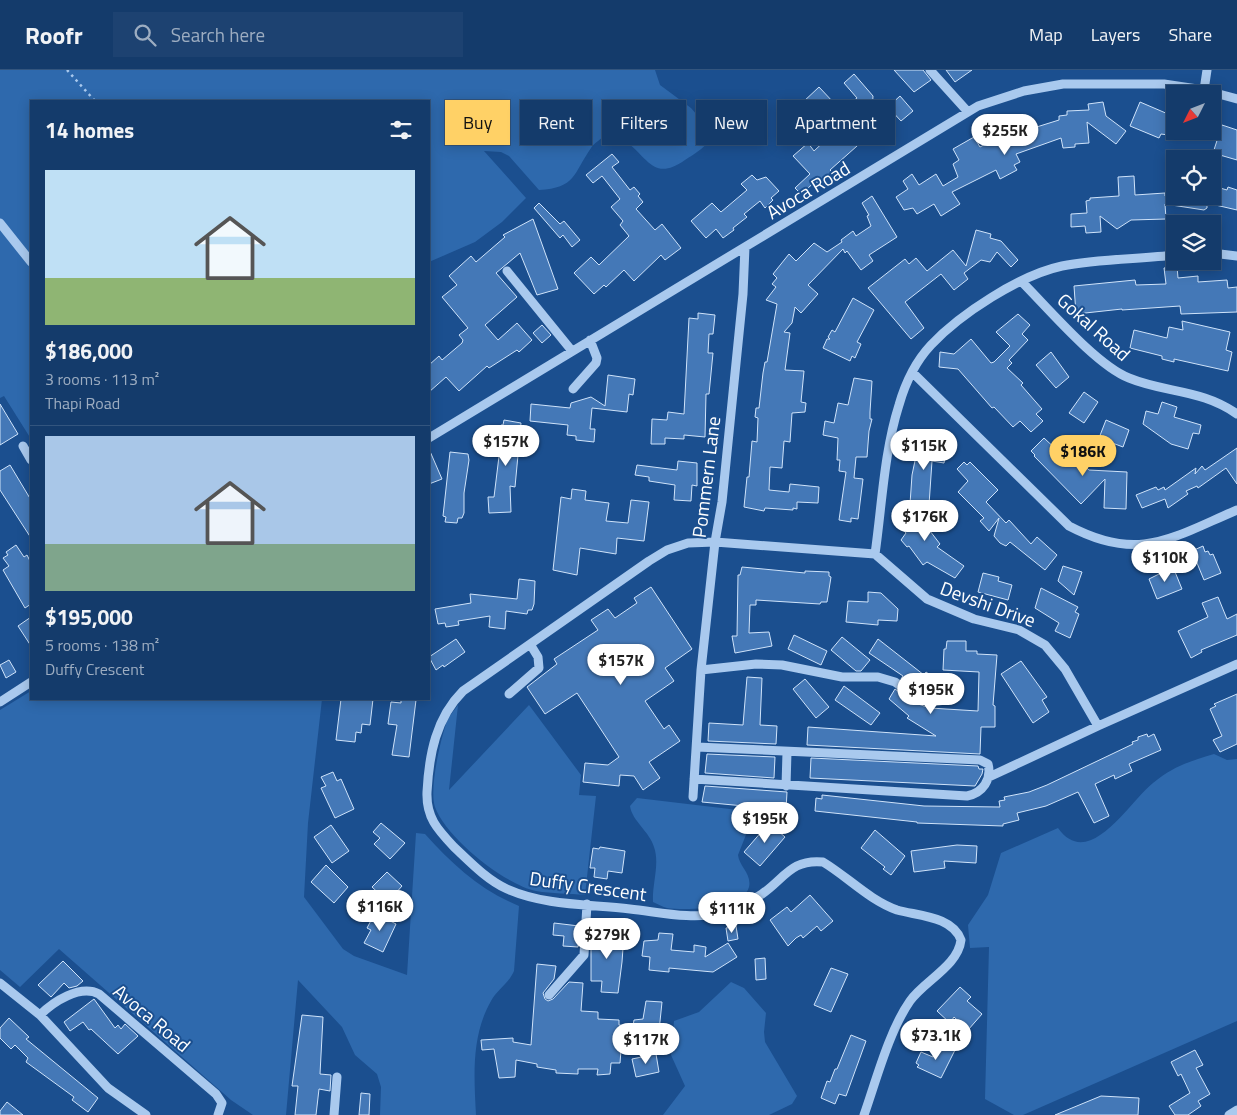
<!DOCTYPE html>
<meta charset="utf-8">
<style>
body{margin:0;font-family:"Titillium Web",sans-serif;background:#1d4271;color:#f1f3f6;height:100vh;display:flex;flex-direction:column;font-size:19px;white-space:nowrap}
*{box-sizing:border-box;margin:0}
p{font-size:16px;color:#9dadc1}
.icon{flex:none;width:28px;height:28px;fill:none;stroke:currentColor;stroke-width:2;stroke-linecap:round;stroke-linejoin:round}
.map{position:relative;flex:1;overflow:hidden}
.panel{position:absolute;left:30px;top:30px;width:400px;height:600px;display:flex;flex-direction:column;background:#143b6b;border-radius:0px;box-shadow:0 2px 12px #0003,0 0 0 1px #33557e}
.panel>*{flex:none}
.banner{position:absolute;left:445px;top:30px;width:475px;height:45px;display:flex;gap:10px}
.needle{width:32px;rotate:228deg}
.buttons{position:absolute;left:1166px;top:15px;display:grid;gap:10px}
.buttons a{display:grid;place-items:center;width:55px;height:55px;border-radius:0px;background:#143b6b;box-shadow:0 2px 12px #0003,0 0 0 1px #33557e;font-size:25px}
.price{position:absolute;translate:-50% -42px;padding:0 11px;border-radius:18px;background:#fff;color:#222;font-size:16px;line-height:32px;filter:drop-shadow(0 1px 2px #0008)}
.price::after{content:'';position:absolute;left:50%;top:30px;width:15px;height:11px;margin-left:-8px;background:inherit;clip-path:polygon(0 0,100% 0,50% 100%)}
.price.selected{background:#ffd166;color:#111}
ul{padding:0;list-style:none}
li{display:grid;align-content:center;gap:10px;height:265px;padding:0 15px}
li+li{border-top:1px solid #33557e}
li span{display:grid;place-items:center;height:155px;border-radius:0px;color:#555}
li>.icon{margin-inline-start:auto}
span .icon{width:90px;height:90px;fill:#fffc;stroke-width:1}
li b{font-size:21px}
h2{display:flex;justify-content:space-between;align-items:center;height:60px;padding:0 15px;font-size:21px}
.chip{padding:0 18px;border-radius:0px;background:#143b6b;box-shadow:0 2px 12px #0003,0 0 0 1px #33557e;font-size:18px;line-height:45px}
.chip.selected{background:#ffd166;color:#111}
header{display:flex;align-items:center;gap:30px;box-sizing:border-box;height:70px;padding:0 25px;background:#143b6b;border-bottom:1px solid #33557e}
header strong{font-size:24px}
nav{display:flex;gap:28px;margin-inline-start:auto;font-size:18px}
.search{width:350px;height:45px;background:#1d4271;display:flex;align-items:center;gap:12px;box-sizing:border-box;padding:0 18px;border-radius:0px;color:#9dadc1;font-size:19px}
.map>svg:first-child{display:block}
.green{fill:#2e69ad}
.building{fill:#4478b7;stroke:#cfe3fa}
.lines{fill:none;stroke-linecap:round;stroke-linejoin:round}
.path{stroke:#a9c9ee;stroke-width:2.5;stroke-dasharray:2.5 4;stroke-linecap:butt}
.minor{stroke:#a9c9ee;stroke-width:9}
.labels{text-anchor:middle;stroke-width:4;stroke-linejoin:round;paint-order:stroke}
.street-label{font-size:19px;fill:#fff;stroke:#1b4f8f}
</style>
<header>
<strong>Roofr</strong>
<div class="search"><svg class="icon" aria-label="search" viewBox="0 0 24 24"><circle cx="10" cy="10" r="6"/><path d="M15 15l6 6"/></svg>Search here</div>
<nav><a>Map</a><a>Layers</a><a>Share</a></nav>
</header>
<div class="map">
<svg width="1237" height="1045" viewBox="0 0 1237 1045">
<rect width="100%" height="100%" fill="#1b4f8f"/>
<path class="green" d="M0,0H655L660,15L691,38L704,53L708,62L709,71C703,79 694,84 685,90C655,111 649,90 628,73C623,68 613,67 606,65C601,69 594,73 591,78C573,104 576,118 539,120L509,86L501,82L484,81L526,128L502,152L475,172L429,192V31H31V260L29,261L31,266V369L4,326L0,328Z
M31,621V629H322L308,753L304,827L343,879L354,886L407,905L416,763L425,764C453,795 480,820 519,836L514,901C509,913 497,920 491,931C471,966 474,1006 476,1045H380L381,1017L377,1004L355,985L342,957L298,910L286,1045H253L231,1030L59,879L20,917L0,900V640Z
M458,635L449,720L529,635L581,705L579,725L596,726L585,825C569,823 552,824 536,821C504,814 446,768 435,737C429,720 440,672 446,654C448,647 454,641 458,635Z
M1214,684L1227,690L1237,689V951L1023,1045H1014L985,1029L989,877L970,878L968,855L988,825L1001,783L1058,758C1089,802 1130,731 1153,713C1174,696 1188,692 1214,684Z
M637,728L755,742L738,785C739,796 752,804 749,817C744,839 686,841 667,838C663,837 658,834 653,832C652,814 660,794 654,777C650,762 632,751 630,736Z
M731,912L744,918L766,943L764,962L765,972L797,1026L792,1034L769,1045H663L685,1016L671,985L674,951L699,942Z"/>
<path class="building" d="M894,0H923L931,10L914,22Z
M946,0H972L955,12Z
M854,4L873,26L872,43L861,42L852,32L857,28L844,13Z
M819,17L834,33L816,49L802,33Z
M900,26L913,41L901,51L888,37Z
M1103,32L1106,46L1126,61L1116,74L1087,52L1089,73L1075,74V77L1063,78L1061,68L1016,84L1020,92L1014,95L1017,100L1000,109L996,100L952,122L960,134L941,146L934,134L917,144L913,138L904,140L896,127L908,119L903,111L912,104L919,115L936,104L943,116L958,107L953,94L959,90L953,79L974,67L980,77L991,71L993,74L1016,63L1015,59L1026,56L1027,60L1059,50V46L1067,45V41L1089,40L1088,34Z
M1140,32L1175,47V66L1161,64L1159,68L1130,56Z
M847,47L866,68L830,100L832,102L818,114L816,111L801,124L795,118L810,104L793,86L808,73L814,81L831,65L829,62Z
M1222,55L1237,60V90L1213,83Z
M612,84L619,92L612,97L630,120L634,117L640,124L638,126L643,132L636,139L655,160L662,154L681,178L665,190L661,185L634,211L624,200L606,217L604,215L594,224L574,203L591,187L599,195L629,166L620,155L623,151L611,137L620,129L602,106L593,113L586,105Z
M752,105L757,110L766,107L779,121L771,128L773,130L765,138L760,131L744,144L747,147L733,158L734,160L723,168L716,159L706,168L691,151L712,133L721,142L747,120L741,114Z
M1134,106L1135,125L1165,123V126H1218L1220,118L1227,120L1228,117L1237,120V140L1207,133V138L1204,140L1165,134L1166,149L1131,150L1117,159L1100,146L1101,162L1086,163L1085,156L1071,157V144L1087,143L1086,131L1090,130V128L1119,126L1118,107Z
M872,126L897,167L869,185L873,191L861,200L847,181L845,183L843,179L808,215L818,224L801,243L795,237L792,253L784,262L790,263L785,300L804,301L801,332L806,333L805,342L792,343L790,372L784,371L782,398L770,397L769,420L789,422L790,414L819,417L818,433L797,432V439L793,438V440L765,438L764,441L744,437L747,407H749L752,371L757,372L758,348L755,347L756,338H759L763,303L765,292H767L777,234L766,230L776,217L772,214L777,208L773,204L789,184L796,191L814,173L827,182L842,172L841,170L853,161L856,166L871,156L867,146L869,145L862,133Z
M539,133L560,154L564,151L580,170L572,177L563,165L560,168L534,138Z
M533,149L558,219L537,225L520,183L496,203L517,227L485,255L498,270L517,253L532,270L519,282L517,280L489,298L487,296L459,321L446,307L429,322V295L439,286L442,290L462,273L463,270L459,265L468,258L442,227L457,215L449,206L471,186L476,192L505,167L503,165Z
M976,160L991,164L990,168L1001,171L1018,190L1011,197L997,182L990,192L981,190L964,203L968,209L954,220L941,204L905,232L924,258L911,269L868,218L905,189L909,194L916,188L927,201L953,180L966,196Z
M1177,196L1178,208L1198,206V212L1227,210L1228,218L1237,217V242L1181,244L1180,236L1122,240V239L1076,244L1074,216L1135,210L1136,215L1166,214L1164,198Z
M853,228L874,240L857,272L861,274L855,288L852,286L850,291L823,278L827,269H830L828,267L832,260L835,262Z
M698,243L715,245L713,264H709L708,283H713L709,324H706L705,367L684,365V369L665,368V374H651L652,349L667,350L668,342L684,344L689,248L698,249Z
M1018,244L1030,255L1022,264L1028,270L1009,290L1012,293L1007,298L1023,313L1021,315L1042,339L1036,344L1043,351L1031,362L1020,351L1013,357L994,337L992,338L958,299L939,297L940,282L954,284L971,269L991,293L994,292L1010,276L996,262Z
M1182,251L1230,262L1226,280L1232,282L1228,301L1174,289V292L1162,289V286L1130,278L1134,260L1167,268L1169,257L1183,260Z
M542,255L551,265L542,273L533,263Z
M1051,282L1069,307L1056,318L1036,295Z
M608,305L635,309L633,325L629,324L627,342L592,338L590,359H595L594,372L576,370V366L567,365L568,355L530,351L531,334L570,338L571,333L591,327L605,336Z
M854,308L872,311L870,342V349H872L869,361L867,387H856L854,408L863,409L858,449L851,448V452L839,450L846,402L839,401L840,390H837L838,368L823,365L825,351L834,353L838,333L848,335Z
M1084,322L1098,332L1084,353L1069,343Z
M1162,332L1177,337L1174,347L1201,355L1199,364L1193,363L1188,379L1171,374L1143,354L1146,341L1158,344Z
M0,334L18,364L0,375Z
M504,350L521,353L515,417L510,416L511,442L489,443L488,427H494L501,370L499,369L501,355H503Z
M1106,350L1129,360L1123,377L1099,368Z
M921,362L930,364L927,390L941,376L946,382L944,393L932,391L929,435L910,434L912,405Z
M1044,368L1075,397L1080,392L1089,400L1127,402L1126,439L1104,438L1105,409L1081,434L1034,386L1035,385L1031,381Z
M1237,378V414L1226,398L1198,418L1197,416L1186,421L1188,424L1168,438L1165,429L1142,438L1136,425L1156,417L1158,420L1164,417L1165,420L1196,398L1195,404L1202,396L1205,400Z
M429,379L442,409L429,414Z
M450,382L468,384L469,390L464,423V443L462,448H458L457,453L445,452L446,447L443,446Z
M678,391L697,393V416L692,415L691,431L674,430L675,415L649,411V407L635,405L637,395L677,400Z
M964,392L967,395L970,392L998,420L986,432L1006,453L1009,450L1031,474L1037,467L1057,485L1045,500L1010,472L1006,476L1000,473L994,466L999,448L989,461L980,451L984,448L958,422L968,411L957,399Z
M10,395L31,430V468L0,420V401Z
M572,419L586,421L585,430L609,433L606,451L628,453L631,430L649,432L644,471L617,468L616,484L580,478L577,505L553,500L561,427L571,429Z
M901,434H913L932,460L930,461L940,474L937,477L964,496L955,508L927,492L923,495L909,476L907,477L901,470L906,463L900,456Z
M16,475L24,487L27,485L31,493V534L25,538L3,500L9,496L3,488L8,485L6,482Z
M1203,476L1205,482L1208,481L1210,485L1213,484L1221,503L1204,510L1192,481Z
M1063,496L1082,502L1074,525L1058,511Z
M742,497L805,503V501L829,502V506L831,507L827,532H821L820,534L756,530V535H750L749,563L769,562L772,576L735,583L732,566H737L738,505H740Z
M1173,497L1182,519L1157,529L1149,509Z
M983,503L999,507L998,511L1012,515L1008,530L978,522Z
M519,509L535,511L534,534L532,540H528L527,544L506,541L505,559L489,557L490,546L458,551L459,555L446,557L445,553L438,554L435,539L471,533L470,524L517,529Z
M651,517L692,579L665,598L674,611L645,631L664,659L669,655L680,671L649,692L660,708L643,720L634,706L620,705L619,716L583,712L585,693L608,695L619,687L577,623L545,644L527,617L557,594L554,589L598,560L591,550L608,539L615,548L637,533L634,528Z
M1041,518L1078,537L1075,542L1079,544L1070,568L1055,561L1059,553L1035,538Z
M868,522L881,523L898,539L897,551L878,550V555L846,552L848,531L868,532Z
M1218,527L1227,549L1237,544V565L1201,580L1202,582L1191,588L1178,561L1208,547L1202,533Z
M31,547V576L18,556Z
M794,565L827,581L821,595L788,579Z
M842,567L870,590L861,601H856L831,580Z
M456,569L465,582L444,597L443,595L436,600L429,587Z
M878,569L924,605L926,602L943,614L935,625L921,622L901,609L903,606L869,583Z
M947,571H966V581H977V584L997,585L993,635L995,636V657H981L980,684L807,675L808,657L936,666L907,648L909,646L889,629L895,619L915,633L930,638L978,641L979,602L943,600L944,579H946Z
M9,590L16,602L6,608L0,595Z
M1021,591L1047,627L1042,630L1049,642L1033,653L1001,604Z
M747,607L762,608L760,655L777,656L776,674L708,671L709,653L743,655Z
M805,609L829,637L816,648L793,619Z
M844,616L880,643L871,655L835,630Z
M1237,624V674L1220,682L1213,670L1222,666L1210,639L1216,636L1214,634Z
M341,629H373L370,655L362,654L361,663L356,662L355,672L336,670Z
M401,629L416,630L409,687L392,685L397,655L388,654L391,632L401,633Z
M1147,664L1148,667L1154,664L1161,680L1129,694L1132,701L1115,709L1114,705L1095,714L1109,746L1094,753L1078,722L1046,736L1017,743L1019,750L1003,754V756L917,753V752L815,741L816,728L822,729V725L924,736L1000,737L999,731L1005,730L1004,727L1029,722L1047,715L1133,674L1132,672L1138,670V667Z
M707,684L775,687L774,708L705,703Z
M811,688L978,696L979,699H983L982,704L975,716L810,708Z
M333,702L337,711L341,709L354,739L335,748L321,718L326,716L321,707Z
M705,716L787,722L786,740L702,732Z
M381,753L405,773L390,789L374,774L380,768L373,762Z
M769,753L785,767L760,796L744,782Z
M331,755L349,781L332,793L314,767Z
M875,760L905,786L891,805L883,799L885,797L861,778Z
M957,775L977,776L976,793L944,791L945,798L914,802L911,781Z
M600,777L625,781L622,803L608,801L607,809L594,807L595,798H590L593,778L599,779Z
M326,795L348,817L334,833L311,812Z
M387,802L402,816L388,832L372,817Z
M810,825L833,851L821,861L817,856L803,868L801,865L796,868L788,876L770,850L787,837L791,842Z
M375,843L396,854L383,882L364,873L371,860L367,858Z
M554,853L579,856L578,877L563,876L564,866L553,865Z
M736,856L738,869L728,871L726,858Z
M606,857L620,858L619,878H623L622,892L618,923L601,922L602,911H591V867L605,868Z
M659,863L673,864L671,880L694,882V875L706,877L705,887L728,873L737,887L713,902L669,898V902L649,900L650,887L642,886L644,871L658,870Z
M765,888L766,909L756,910L755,889Z
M63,891L83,911L77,916L69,918L64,913L51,927L38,915Z
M537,894L556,896L554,909L543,923L545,929L548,931L553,929L569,912L583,913L581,941L598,942V949L619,950V955L633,956L634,950L643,949L646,931L662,932L658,971L622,967L620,993H611L610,1004L597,1005L598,999H578V1004L556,1003V1000L537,997V994L516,990L515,1007L499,1008L494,979L482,980L481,970L513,968V972L531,975Z
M831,898L848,904L831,942L814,935Z
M960,917L971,927L967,931L982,944L968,960L954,947L950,953L937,941Z
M94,929L115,958L118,955L121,959L125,954L138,966L118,984L91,959L89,960L83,952L70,961L64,952Z
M302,945L323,947L320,1004L331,1005L330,1021L319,1019L316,1045H295L298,1016H292Z
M9,948L29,967L26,969L98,1028L88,1042L72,1030L74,1027L26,992L28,988L15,975L11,979L0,968V958Z
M851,965L866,971L846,1026L839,1024L835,1034L821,1028L827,1011L830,1012L835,999H837Z
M940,973L955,980L941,1008L917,997L919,995L916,993L921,982L933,987Z
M1195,980L1203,995L1196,998L1210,1024L1198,1031L1201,1036L1188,1045H1175L1169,1036L1190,1023L1181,1004L1178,1006L1171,992Z
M656,984L659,1002L636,1007L632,989Z
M361,1023L370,1024L369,1045H359Z
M1101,1026L1139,1028L1138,1045H1055Z
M7,1032L23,1045H0V1041Z"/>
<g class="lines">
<path class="path" d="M67,0L95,31"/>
<path class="minor" d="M930,0L968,42
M1204,20L1207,0
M0,153L31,192
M1212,183L1237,186
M507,201L572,281
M1021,211C1048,238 1096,295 1129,308C1165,323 1202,319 1237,344
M912,302L1069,456C1139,493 1171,468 1237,440
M573,319L596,293L597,288L590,270
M429,368L978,36L1024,21L1063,14H1164L1204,20L1237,29
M23,376L31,390
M875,484C882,435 884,382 899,335C905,314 916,291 931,275C960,244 1020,205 1062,196C1095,189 1140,189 1175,185
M701,600L756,594L782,595L842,607H878L895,612L918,628L932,632L951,629
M509,624L539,598L538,587L530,574
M0,632L31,612
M989,707L1098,656
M694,709L967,726C983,723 992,709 988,694L980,690L697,677
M786,716L787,682
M693,727L701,600L715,472L722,432L743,224L745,177
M0,913L40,945L108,1018L146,1045
M549,925L584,885L587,834
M40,945C53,932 80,914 99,924L216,1024L222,1033L218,1045
M334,1045L337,1007
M864,1045C876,1011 889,961 910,931C924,911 958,896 961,870C952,846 918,846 897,840C869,830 848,807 823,792C791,789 785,808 762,824C750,832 735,840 721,843C692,850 659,842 630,839C590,834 545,836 507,819C487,810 470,792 454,777C437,759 426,747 427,722C429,684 436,648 463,621L649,491L667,480L688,473L715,472L875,484L927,529L974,549L1019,560L1045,575L1065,599L1098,656L1237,594
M1229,1045L1237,1040"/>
</g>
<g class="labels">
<g class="street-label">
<text transform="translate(808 120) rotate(-31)" y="7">Avoca Road</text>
<text transform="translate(1094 257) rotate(42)" y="7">Gokal Road</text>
<text transform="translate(706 407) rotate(-83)" y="7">Pommern Lane</text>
<text transform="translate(988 534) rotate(20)" y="7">Devshi Drive</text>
<text transform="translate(588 816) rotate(8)" y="7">Duffy Crescent</text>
<text transform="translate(152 948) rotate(40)" y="7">Avoca Road</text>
</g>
</g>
</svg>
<div class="buttons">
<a><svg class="needle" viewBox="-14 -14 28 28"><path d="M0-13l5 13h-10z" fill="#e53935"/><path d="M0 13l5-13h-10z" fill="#9dadc1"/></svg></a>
<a><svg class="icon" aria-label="locate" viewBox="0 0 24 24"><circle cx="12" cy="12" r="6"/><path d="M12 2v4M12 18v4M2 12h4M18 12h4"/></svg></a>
<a><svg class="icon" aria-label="layers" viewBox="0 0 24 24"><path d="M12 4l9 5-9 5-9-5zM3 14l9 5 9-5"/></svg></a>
</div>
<b class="price" style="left:1005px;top:86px">$255K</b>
<b class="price" style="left:506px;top:397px">$157K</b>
<b class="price" style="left:924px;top:401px">$115K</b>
<b class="price selected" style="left:1083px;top:407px">$186K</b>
<b class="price" style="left:925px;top:472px">$176K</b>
<b class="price" style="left:1165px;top:513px">$110K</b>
<b class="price" style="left:621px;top:616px">$157K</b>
<b class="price" style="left:931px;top:645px">$195K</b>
<b class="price" style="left:765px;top:774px">$195K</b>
<b class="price" style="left:380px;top:862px">$116K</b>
<b class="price" style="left:732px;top:864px">$111K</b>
<b class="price" style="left:607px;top:890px">$279K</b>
<b class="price" style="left:936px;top:991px">$73.1K</b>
<b class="price" style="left:646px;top:995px">$117K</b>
<div class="banner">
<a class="chip selected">Buy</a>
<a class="chip">Rent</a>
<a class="chip">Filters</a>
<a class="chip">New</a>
<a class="chip">Apartment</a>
</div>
<section class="panel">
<h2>14 homes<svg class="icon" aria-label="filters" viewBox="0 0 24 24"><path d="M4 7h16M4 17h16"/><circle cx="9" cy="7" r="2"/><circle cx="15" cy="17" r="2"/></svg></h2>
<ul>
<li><span style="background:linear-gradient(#bfe0f5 70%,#8fb573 0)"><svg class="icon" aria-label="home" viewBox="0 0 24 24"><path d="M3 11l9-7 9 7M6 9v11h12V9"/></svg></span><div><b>$186,000</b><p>3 rooms · 113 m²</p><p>Thapi Road</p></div></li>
<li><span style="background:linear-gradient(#a9c7e8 70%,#7fa58c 0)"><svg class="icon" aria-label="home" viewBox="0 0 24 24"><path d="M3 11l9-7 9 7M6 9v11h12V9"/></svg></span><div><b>$195,000</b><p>5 rooms · 138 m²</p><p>Duffy Crescent</p></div></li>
</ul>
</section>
</div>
